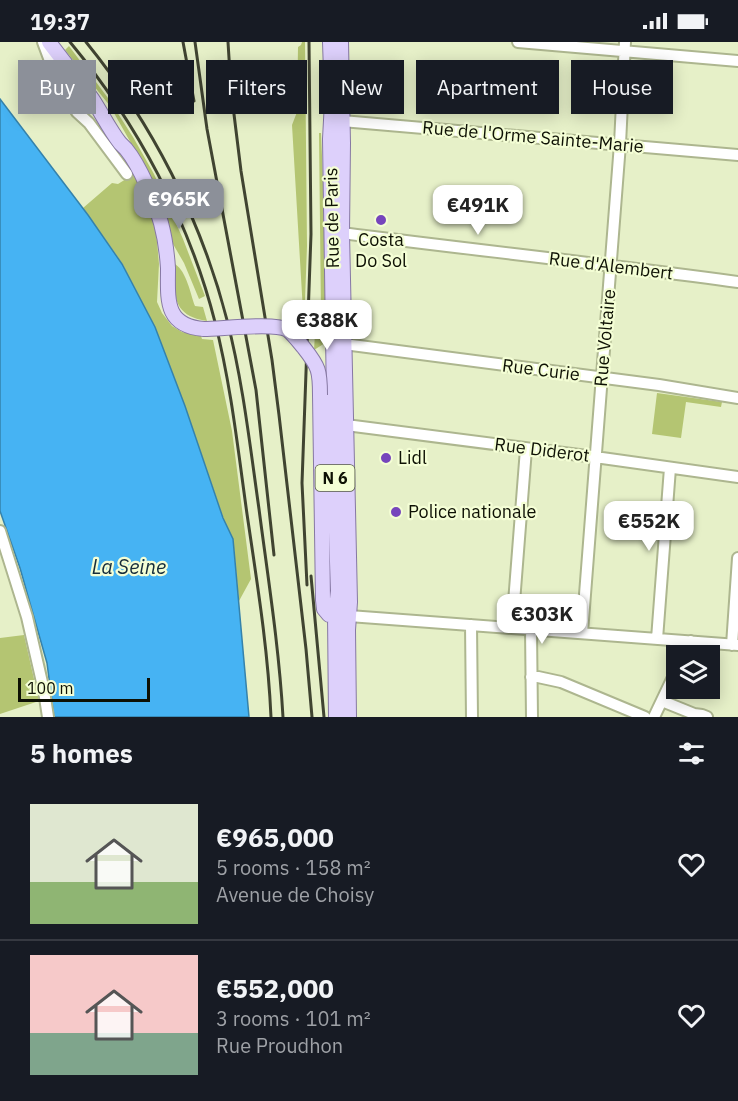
<!DOCTYPE html>
<meta charset="utf-8">
<style>
body{margin:0;font-family:"IBM Plex Sans",sans-serif;background:#242831;color:#f1f3f6;height:100vh;display:flex;flex-direction:column;font-size:22px;white-space:nowrap}
*{box-sizing:border-box;margin:0}
p{font-size:20px;color:#9ea1a6}
.icon{flex:none;width:33px;height:33px;fill:none;stroke:currentColor;stroke-width:2;stroke-linecap:round;stroke-linejoin:round}
.map{position:relative;height:675px;overflow:hidden}
.details{display:flex;flex-direction:column;background:#171b24;flex:1}
.details>*{flex:none}
.top-card{position:absolute;left:18px;top:18px;width:702px;height:54px;display:flex;gap:12px}
.tools{position:absolute;left:666px;top:603px;display:grid;gap:12px}
.tools a{display:grid;place-items:center;width:54px;height:54px;border-radius:0px;background:#171b24;box-shadow:0 3px 15px #0003;font-size:30px}
.scale{position:absolute;left:18px;bottom:15px;width:132px;box-sizing:border-box;padding-left:6px;border:3px solid #0e1104;border-top:0;font-size:16px;line-height:21px;white-space:nowrap;color:#0e1104;-webkit-text-stroke:4px #f4fed5;paint-order:stroke}
.price{position:absolute;translate:-50% -51px;padding:0 14px;border-radius:12px;background:#fff;color:#222;font-size:20px;line-height:39px;filter:drop-shadow(0 2px 3px #0008)}
.price::after{content:'';position:absolute;left:50%;top:36px;width:18px;height:14px;margin-left:-9px;background:inherit;clip-path:polygon(0 0,100% 0,50% 100%)}
.price.active{background:#8c9099;color:#fff}
ul{padding:0;list-style:none}
li{display:flex;align-items:center;gap:18px;height:150px;padding:0 30px}
li+li{border-top:2px solid #363941}
li span{display:grid;place-items:center;flex:none;width:168px;height:120px;border-radius:0px;color:#555}
li>.icon{margin-inline-start:auto}
span .icon{width:72px;height:72px;fill:#fffc;stroke-width:1}
li b{font-size:26px}
h2{display:flex;justify-content:space-between;align-items:center;height:72px;padding:0 30px;font-size:26px}
.tag{padding:0 21px;border-radius:0px;background:#171b24;box-shadow:0 3px 15px #0003;font-size:21px;line-height:54px}
.tag.active{background:#8c9099;color:#fff}
.status{display:flex;justify-content:space-between;align-items:center;height:42px;padding:0 30px;background:#171b24;direction:ltr}
.status svg{height:16px;fill:currentColor}
.map>svg:first-child{display:block}
.green{fill:#b4c572}
.water{fill:#46b3f3;stroke:#3582ab;stroke-width:1.5}
.lines{fill:none;stroke-linecap:round;stroke-linejoin:round}
.minor-casing{stroke:#adb68f;stroke-width:14}
.major-casing{stroke:#8678a3;stroke-width:16}
.minor{stroke:#fff;stroke-width:10}
.major{stroke:#ddd0fb;stroke-width:14}
.rail{stroke:#404431;stroke-width:3}
.major-bridge-casing{stroke:#8678a3;stroke-width:16;stroke-linecap:butt}
.major-bridge{stroke:#ddd0fb;stroke-width:14}
.poi-dot{fill:#7645bc;stroke:#f4fed5;stroke-width:2}
.labels{text-anchor:middle;stroke-width:4.5;stroke-linejoin:round;paint-order:stroke}
.shield{fill:#f4fed5;stroke:#535843;stroke-width:1.5}
.shield-label{font-size:16px;font-weight:bold;fill:#0e1104}
.street-label{font-size:18px;fill:#0e1104;stroke:#f4fed5}
.poi-label{font-size:18px;fill:#0e1104;stroke:#f4fed5;text-anchor:start}
.water-label{font-size:20px;font-style:italic;fill:#152c3b;stroke:#f4fed5}
</style>
<div class="status"><b>19:37</b><svg viewBox="0 0 49 12"><path d="M0 12V9h3v3zM5 12V6h3v6zM10 12V3h3v9zM15 12V0h3v12zM26 1h20v11H26zM47 4h2v5h-2z"/></svg></div>
<div class="map">
<svg width="738" height="675" viewBox="0 0 738 675">
<rect width="100%" height="100%" fill="#e6f0c8"/>
<path class="green" d="M302,0H305L307,204L304,286L292,83L297,70L298,5L301,3Z
M69,4L108,56L133,95L154,132L183,197L205,254L199,257L184,221L173,202L167,174L149,133L110,64L65,8Z
M319,91H321L324,160L326,297L325,301L314,308L316,275L321,274Z
M134,132L140,138L156,188L159,222L157,260L162,271L172,284L182,290L201,294L202,297L213,298L232,389L251,537L239,559L233,497L224,478L185,364L155,285L122,221L83,166L112,141L118,142Z
M175,222C187,230 190,251 195,264L203,265L207,279C171,274 174,251 175,222Z
M657,351L722,360L721,365L686,360L681,396L652,392Z
M24,593L39,659L0,672V596Z"/>
<path class="water" d="M0,57L88,173L122,222L155,285L185,364L223,476L233,497L249,675H54L47,621L20,526L0,469Z"/>
<g class="lines">
<g class="minor-casing">
<path id="minor" d="M43,0L59,43L77,70L89,81L127,132
M518,0L738,19
M338,82L342,79L738,113
M342,191C474,208 606,222 738,240
M344,302L659,343L738,356
M346,383L595,415L738,435
M0,489L27,575L44,649L48,675
M349,574L738,603
M471,583L472,675
M512,586L526,407
M531,588L532,675
M582,591L620,102L625,0
M657,597L670,426
M732,603L738,516
M684,614L691,599
M531,635H538L561,640L645,675
M662,659L694,672L702,673L707,675
M654,675L676,629"/>
</g>
<g class="major-casing">
<path id="major" d="M49,0C63,19 79,38 93,58C102,72 110,88 120,101C122,103 124,105 126,107C140,124 155,160 161,181C165,196 167,211 168,226C168,257 164,284 204,287
M330,0L332,60L330,97L336,490L338,549L335,573L336,675
M341,0L343,101L342,191L350,560L348,588L349,675
M320,353L323,558L324,567L329,573H341"/>
</g>
<use href="#minor" class="minor"/>
<use href="#major" class="major"/>
<path class="rail" d="M70,0C137,81 189,178 215,280C231,343 238,408 247,472C257,540 268,607 271,675
M86,0C152,81 201,177 227,278C243,340 250,404 259,467C268,536 279,605 283,675
M183,0L194,59
M195,0L207,87L256,348L274,513
M228,0L231,48L241,129L272,318L279,373L306,607L312,675
M311,534L324,675
M307,543L302,441L311,192L309,0"/>
<g class="major-bridge-casing">
<path id="major-bridge" d="M204,287C221,287 275,280 288,288C294,293 299,300 304,306C319,325 320,329 320,353"/>
</g>
<use href="#major-bridge" class="major-bridge"/>
</g>
<g class="poi-dot">
<circle cx="381" cy="178" r="6"/>
<circle cx="386" cy="416" r="6"/>
<circle cx="396" cy="470" r="6"/>
</g>
<g class="labels">
<rect class="shield" x="315.5" y="423" width="39" height="26" rx="4.5"/>
<g class="shield-label">
<text x="335" y="442">N 6</text>
</g>
<g class="street-label">
<text transform="translate(533 95) rotate(5)" y="6">Rue de l'Orme Sainte-Marie</text>
<text transform="translate(332 176) rotate(-91)" y="6">Rue de Paris</text>
<text transform="translate(611 224) rotate(7)" y="6">Rue d'Alembert</text>
<text transform="translate(605 296) rotate(-85)" y="6">Rue Voltaire</text>
<text transform="translate(541 328) rotate(7)" y="6">Rue Curie</text>
<text transform="translate(542 408) rotate(7)" y="6">Rue Diderot</text>
</g>
<g class="poi-label">
<text x="381" y="204" text-anchor="middle">Costa<tspan x="381" dy="21">Do Sol</tspan></text>
<text x="398" y="422">Lidl</text>
<text x="408" y="476">Police nationale</text>
</g>
<g class="water-label">
<text x="129" y="532">La Seine</text>
</g>
</g>
</svg>
<div class="tools">
<a><svg class="icon" aria-label="layers" viewBox="0 0 24 24"><path d="M12 4l9 5-9 5-9-5zM3 14l9 5 9-5"/></svg></a>
</div>
<div class="scale">100 m</div>
<b class="price active" style="left:179px;top:188px">€965K</b>
<b class="price" style="left:478px;top:194px">€491K</b>
<b class="price" style="left:327px;top:309px">€388K</b>
<b class="price" style="left:649px;top:510px">€552K</b>
<b class="price" style="left:542px;top:603px">€303K</b>
<div class="top-card">
<a class="tag active">Buy</a>
<a class="tag">Rent</a>
<a class="tag">Filters</a>
<a class="tag">New</a>
<a class="tag">Apartment</a>
<a class="tag">House</a>
</div>
</div>
<section class="details">
<h2>5 homes<svg class="icon" aria-label="filters" viewBox="0 0 24 24"><path d="M4 7h16M4 17h16"/><circle cx="9" cy="7" r="2"/><circle cx="15" cy="17" r="2"/></svg></h2>
<ul>
<li><span style="background:linear-gradient(#dfe7d0 65%,#8fb573 0)"><svg class="icon" aria-label="home" viewBox="0 0 24 24"><path d="M3 11l9-7 9 7M6 9v11h12V9"/></svg></span><div><b>€965,000</b><p>5 rooms · 158 m²</p><p>Avenue de Choisy</p></div><svg class="icon" aria-label="heart" viewBox="0 0 24 24"><path d="M12 20l-8-8c-3-5 5-10 8-4 3-6 11-1 8 4z"/></svg></li>
<li><span style="background:linear-gradient(#f6c9c9 65%,#7fa58c 0)"><svg class="icon" aria-label="home" viewBox="0 0 24 24"><path d="M3 11l9-7 9 7M6 9v11h12V9"/></svg></span><div><b>€552,000</b><p>3 rooms · 101 m²</p><p>Rue Proudhon</p></div><svg class="icon" aria-label="heart" viewBox="0 0 24 24"><path d="M12 20l-8-8c-3-5 5-10 8-4 3-6 11-1 8 4z"/></svg></li>
</ul>
</section>
